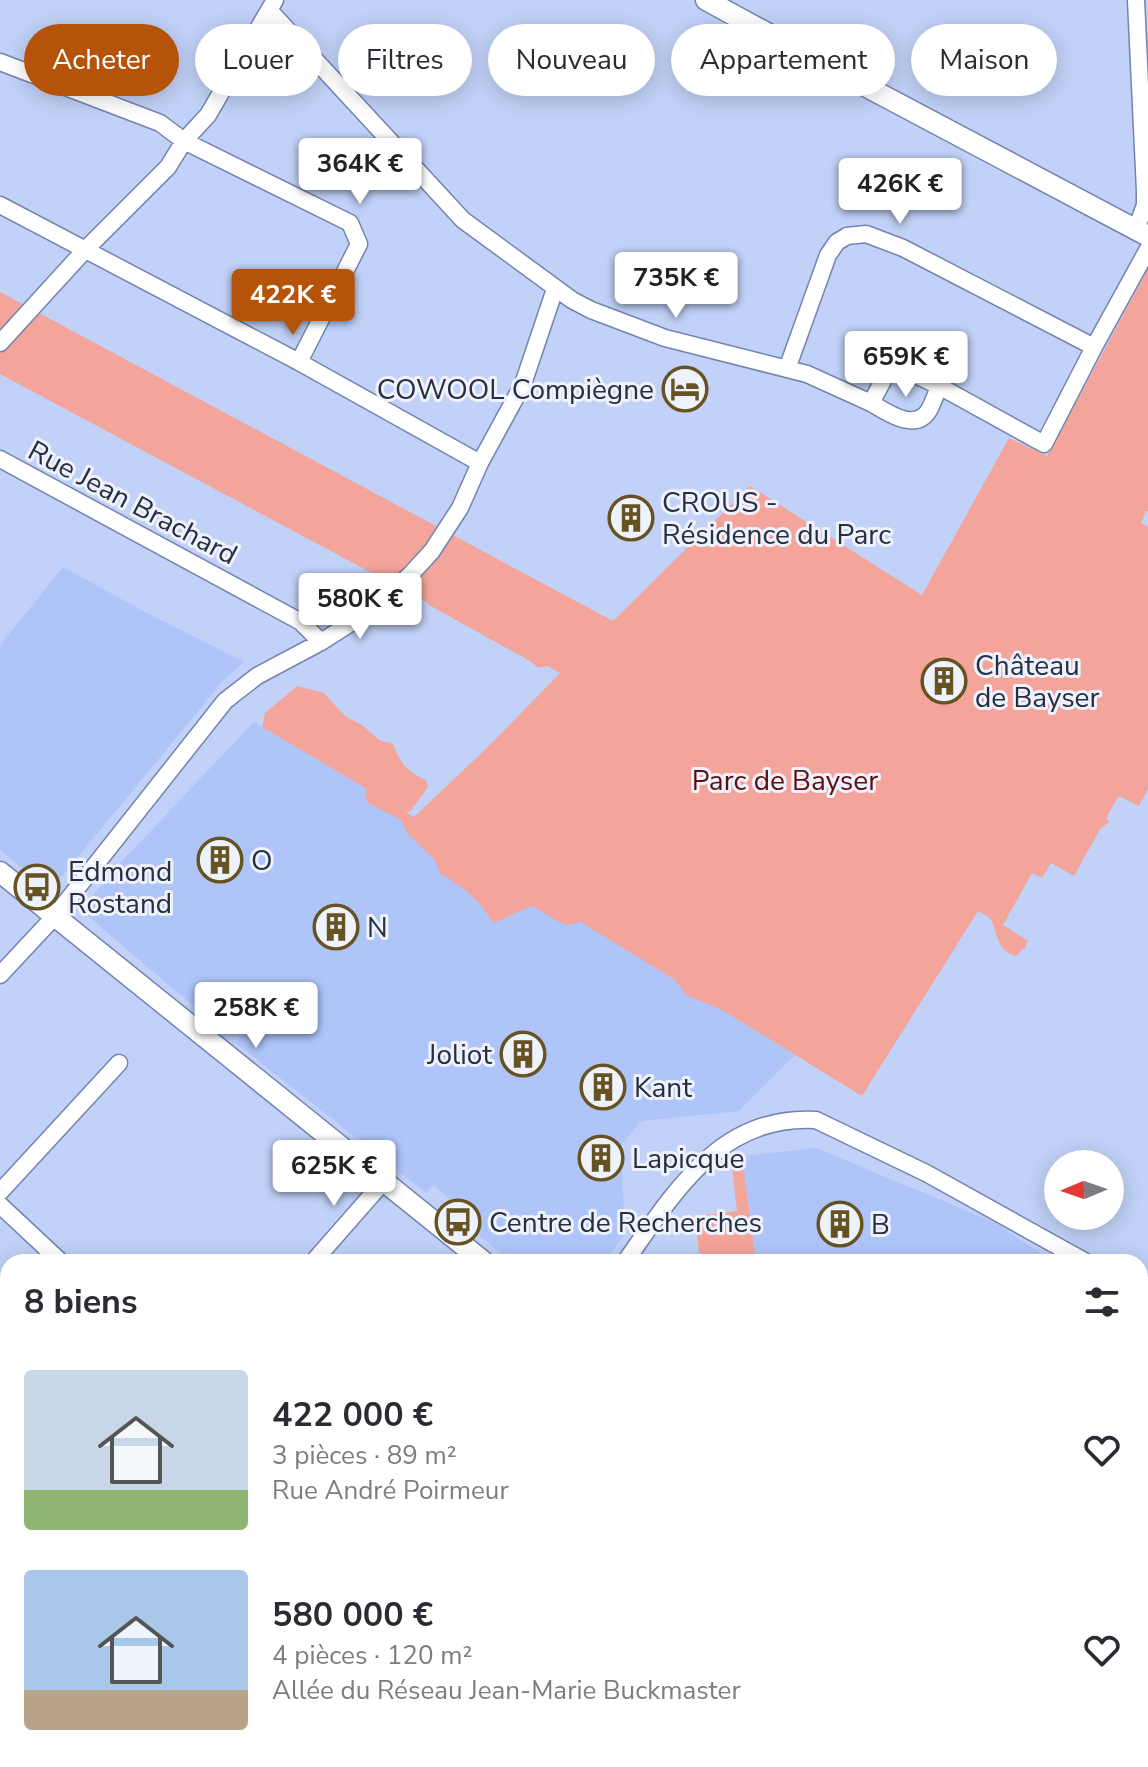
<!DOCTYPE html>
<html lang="fr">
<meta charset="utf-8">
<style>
body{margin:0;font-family:"Nunito Sans",sans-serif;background:#f2f2f3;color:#2b2b33;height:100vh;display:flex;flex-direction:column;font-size:30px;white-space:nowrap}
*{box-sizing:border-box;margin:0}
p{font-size:26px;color:#7c7c81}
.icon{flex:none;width:44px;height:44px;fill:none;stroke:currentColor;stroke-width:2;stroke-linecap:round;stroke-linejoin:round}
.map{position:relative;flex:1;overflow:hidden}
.details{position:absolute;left:0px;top:1254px;width:1148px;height:514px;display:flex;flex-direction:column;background:#fff;border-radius:24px 24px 0 0;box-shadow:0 4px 20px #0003}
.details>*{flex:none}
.guide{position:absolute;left:24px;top:24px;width:1100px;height:72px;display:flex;gap:16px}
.needle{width:52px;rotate:268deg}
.controls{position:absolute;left:1044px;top:1150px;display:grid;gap:16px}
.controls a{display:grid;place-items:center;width:80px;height:80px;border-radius:50%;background:#fff;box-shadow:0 4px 20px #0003;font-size:40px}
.price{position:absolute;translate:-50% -68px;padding:0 18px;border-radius:8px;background:#fff;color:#222;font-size:26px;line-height:52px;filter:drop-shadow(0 2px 4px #0008)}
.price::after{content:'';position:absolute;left:50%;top:48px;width:24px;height:18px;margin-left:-12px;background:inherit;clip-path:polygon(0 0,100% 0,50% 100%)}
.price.active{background:#b45309;color:#fff}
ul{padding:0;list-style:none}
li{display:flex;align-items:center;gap:24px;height:200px;padding:0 24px}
li span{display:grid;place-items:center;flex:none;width:224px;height:160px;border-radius:8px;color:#555}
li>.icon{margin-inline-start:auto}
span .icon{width:96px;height:96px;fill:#fffc;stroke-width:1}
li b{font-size:34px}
h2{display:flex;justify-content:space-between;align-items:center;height:96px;padding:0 24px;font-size:34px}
.pill{padding:0 28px;border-radius:36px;background:#fff;box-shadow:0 4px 20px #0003;font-size:28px;line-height:72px}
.pill.active{background:#b45309;color:#fff}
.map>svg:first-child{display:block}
.built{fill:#afc5fa}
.green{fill:#f4a59b}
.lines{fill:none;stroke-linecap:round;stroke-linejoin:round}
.minor-casing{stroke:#7284af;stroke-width:19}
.tertiary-casing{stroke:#7284af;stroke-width:23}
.secondary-casing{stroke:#7284af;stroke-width:25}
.minor{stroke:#fff;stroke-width:16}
.tertiary{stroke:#fff;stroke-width:20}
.secondary{stroke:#fff;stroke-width:22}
.labels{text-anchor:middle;stroke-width:6;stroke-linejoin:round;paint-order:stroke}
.poi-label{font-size:28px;fill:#272e40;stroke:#eef2fc;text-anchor:start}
.street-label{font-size:28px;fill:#272e40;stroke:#eef2fc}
.park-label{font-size:28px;fill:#5d0d0d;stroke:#eef2fc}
</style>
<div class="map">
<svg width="1148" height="1767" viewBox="0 0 1148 1767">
<rect width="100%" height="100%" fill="#c1d1f7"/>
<path class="built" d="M63,567L147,613L244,662L222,682L50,891L0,850V645Z
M254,722L414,817L795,1055L739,1111L642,1121L621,1144L625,1234L604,1262H512L444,1207L449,1198L434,1185L426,1193L236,1043L240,1037L229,1029L225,1033L81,910L124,859Z
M816,1148L996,1223L1053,1262H756L742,1156Z
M526,1760H903L899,1767H537Z"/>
<path class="green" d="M1148,269V511H1146L1141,523L1148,527V789L1139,806L1119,796L1106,818L1109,822L1100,829L1074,876L1051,863L1042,878L1032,873L1003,925L1028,941L1024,949L1015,956C996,950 998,933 990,918L978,911L862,1096L722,1010L686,995L675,980L579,921C562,933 550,912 531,906L494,923L478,902L465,890L440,873L435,860L408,834L401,820L368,803L365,798L367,789L262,727L265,713L297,686L324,693L345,716L362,725L379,740L393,744C401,764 406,771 426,780L428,787L410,812H405L414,817L494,741L560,673L547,666C539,669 536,667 530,661L429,605L428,603L0,374V292L613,621L750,486L922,595L1009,438L1047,456Z
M742,1156L756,1262H715L714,1260L700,1261L695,1216L737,1211L731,1157Z
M8,1311V1476L0,1474V1320Z"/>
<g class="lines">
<g class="minor-casing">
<path id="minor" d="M275,0L269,10L463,220L572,300L591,310L665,338L807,374L871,403L886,375L894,371L905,370L939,386L1044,444L1094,347L1148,249
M1136,0L1145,191V205L1136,230
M0,62L160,123L184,141L350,223L359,244L299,362
M0,205L299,362L480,463
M0,343L84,251L168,167L184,141L208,115L269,10
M787,369L828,255L837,242L847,236L866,234L903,248L1094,347
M871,403C887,412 915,433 929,410C933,403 936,394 939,386
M0,459L301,622L321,642
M0,975L55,916L225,701L257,676L321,642L368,612L410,575L432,551L460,508L480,463L523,384L555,289
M0,1192L119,1063
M0,1205L61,1262
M313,1262L384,1181
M625,1262C674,1193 720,1114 816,1120L926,1173L1086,1262
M1140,1294L1148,1298
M1140,1364L1148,1350
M1140,1619L1148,1608
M1140,1655L1148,1661
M1140,1674L1148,1670
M0,1718L8,1717
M177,1760L200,1767
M1134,1760L1143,1767
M243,1767L272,1760
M916,1767L920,1760"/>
</g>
<g class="tertiary-casing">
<path id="tertiary" d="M706,0L833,69L1148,236
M0,872L484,1262"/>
</g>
<g class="secondary-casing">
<path id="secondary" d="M0,1487L8,1489
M0,1531L8,1533
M437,1760L448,1767
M480,1760L491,1767"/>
</g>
<use href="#minor" class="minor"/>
<use href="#tertiary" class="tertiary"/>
<use href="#secondary" class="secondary"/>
</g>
<defs>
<g id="hotel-ring" transform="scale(2.3)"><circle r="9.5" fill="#eef2fc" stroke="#675321" stroke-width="1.5"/><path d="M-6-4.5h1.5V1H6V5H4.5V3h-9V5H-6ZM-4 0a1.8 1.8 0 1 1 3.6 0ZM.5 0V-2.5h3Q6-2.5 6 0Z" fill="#675321"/></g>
<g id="building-ring" transform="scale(2.3)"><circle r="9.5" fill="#eef2fc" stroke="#675321" stroke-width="1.5"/><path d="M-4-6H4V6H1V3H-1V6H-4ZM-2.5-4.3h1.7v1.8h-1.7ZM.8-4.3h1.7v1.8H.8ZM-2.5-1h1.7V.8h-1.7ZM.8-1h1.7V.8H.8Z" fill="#675321"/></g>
<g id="bus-ring" transform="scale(2.3)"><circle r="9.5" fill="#eef2fc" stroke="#675321" stroke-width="1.5"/><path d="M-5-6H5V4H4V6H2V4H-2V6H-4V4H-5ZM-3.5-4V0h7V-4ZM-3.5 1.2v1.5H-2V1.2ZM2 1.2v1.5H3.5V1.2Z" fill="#675321"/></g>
</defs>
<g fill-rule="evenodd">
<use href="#hotel-ring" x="685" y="389"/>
<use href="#building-ring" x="631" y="518"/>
<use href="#building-ring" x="944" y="681"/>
<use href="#building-ring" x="220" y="860"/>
<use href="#bus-ring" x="37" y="887"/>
<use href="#building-ring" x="336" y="927"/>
<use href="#building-ring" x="523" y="1054"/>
<use href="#building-ring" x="603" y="1087"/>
<use href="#building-ring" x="601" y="1158"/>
<use href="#bus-ring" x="458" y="1222"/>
<use href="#building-ring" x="840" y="1224"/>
</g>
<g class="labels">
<g class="poi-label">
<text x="654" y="399" text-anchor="end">COWOOL Compiègne</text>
<text x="662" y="512">CROUS -<tspan x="662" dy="32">Résidence du Parc</tspan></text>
<text x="975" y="675">Château<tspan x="975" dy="32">de Bayser</tspan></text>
<text x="251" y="870">O</text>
<text x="68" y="881">Edmond<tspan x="68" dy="32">Rostand</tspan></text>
<text x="367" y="937">N</text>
<text x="492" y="1064" text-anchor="end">Joliot</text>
<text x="634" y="1097">Kant</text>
<text x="632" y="1168">Lapicque</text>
<text x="489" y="1232">Centre de Recherches</text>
<text x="871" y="1234">B</text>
</g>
<g class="street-label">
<text transform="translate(133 502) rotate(28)" y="10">Rue Jean Brachard</text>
</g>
<g class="park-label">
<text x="785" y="790">Parc de Bayser</text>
</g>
</g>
</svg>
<div class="controls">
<a><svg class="needle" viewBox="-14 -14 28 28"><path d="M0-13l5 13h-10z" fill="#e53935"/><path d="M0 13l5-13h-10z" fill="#7c7c81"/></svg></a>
</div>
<b class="price" style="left:360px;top:206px">364K €</b>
<b class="price" style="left:900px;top:226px">426K €</b>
<b class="price" style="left:676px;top:320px">735K €</b>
<b class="price active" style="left:293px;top:337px">422K €</b>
<b class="price" style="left:906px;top:399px">659K €</b>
<b class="price" style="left:360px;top:641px">580K €</b>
<b class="price" style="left:256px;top:1050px">258K €</b>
<b class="price" style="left:334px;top:1208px">625K €</b>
<div class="guide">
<a class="pill active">Acheter</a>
<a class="pill">Louer</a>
<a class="pill">Filtres</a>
<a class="pill">Nouveau</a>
<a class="pill">Appartement</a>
<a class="pill">Maison</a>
</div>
<section class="details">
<h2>8 biens<svg class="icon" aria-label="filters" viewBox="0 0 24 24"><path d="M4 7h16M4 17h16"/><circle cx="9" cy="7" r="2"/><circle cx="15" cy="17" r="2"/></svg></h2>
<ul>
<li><span style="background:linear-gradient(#c9d6e8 75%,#8fb573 0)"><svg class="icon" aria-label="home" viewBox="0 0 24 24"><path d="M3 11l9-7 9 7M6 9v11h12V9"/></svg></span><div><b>422 000 €</b><p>3 pièces · 89 m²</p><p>Rue André Poirmeur</p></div><svg class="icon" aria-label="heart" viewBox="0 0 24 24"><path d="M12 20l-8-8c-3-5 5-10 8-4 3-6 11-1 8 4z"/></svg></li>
<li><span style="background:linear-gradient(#a9c7e8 75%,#b9a48a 0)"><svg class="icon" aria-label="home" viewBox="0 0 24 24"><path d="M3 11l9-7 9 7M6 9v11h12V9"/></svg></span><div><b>580 000 €</b><p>4 pièces · 120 m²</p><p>Allée du Réseau Jean-Marie Buckmaster</p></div><svg class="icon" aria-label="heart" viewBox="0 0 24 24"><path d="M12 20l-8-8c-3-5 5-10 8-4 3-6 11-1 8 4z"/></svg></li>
</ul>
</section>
</div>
